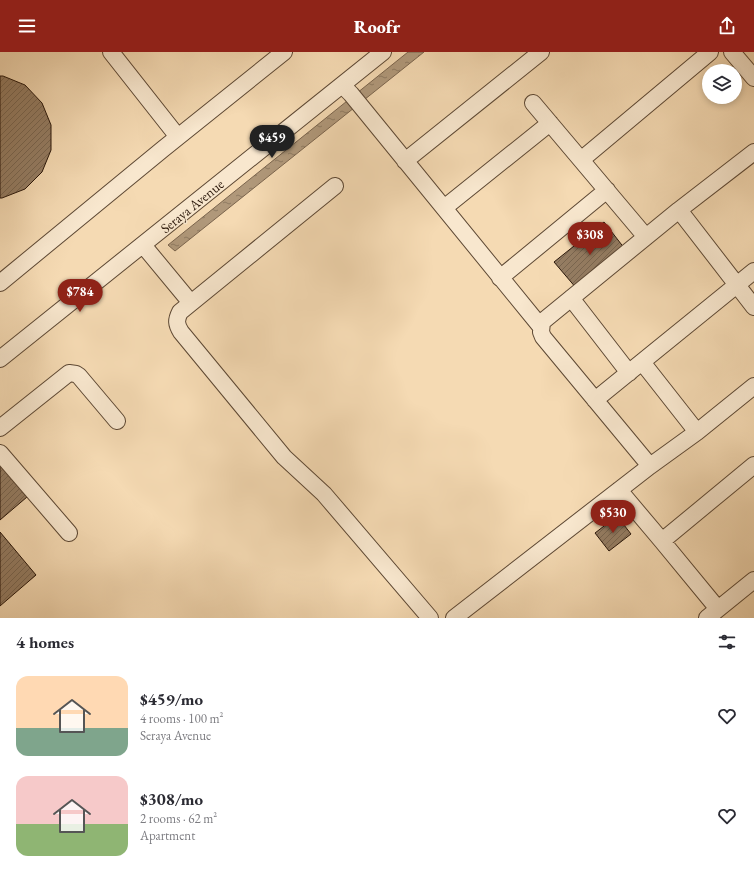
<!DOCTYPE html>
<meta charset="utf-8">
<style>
body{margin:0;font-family:"EB Garamond",serif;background:#f2f2f3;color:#2b2b33;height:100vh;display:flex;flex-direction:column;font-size:15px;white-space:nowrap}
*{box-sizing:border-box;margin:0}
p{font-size:13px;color:#7c7c81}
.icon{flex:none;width:22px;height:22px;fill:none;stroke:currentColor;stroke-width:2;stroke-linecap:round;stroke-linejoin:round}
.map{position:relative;height:566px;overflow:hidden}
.side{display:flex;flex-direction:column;background:#fff;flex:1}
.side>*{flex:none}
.fabs{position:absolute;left:702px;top:12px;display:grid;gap:8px}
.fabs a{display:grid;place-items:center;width:40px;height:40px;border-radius:50%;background:#fff;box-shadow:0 2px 6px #0003;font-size:20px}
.price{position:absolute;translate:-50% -34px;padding:0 9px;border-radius:14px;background:#8f2418;color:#fff;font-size:13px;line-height:26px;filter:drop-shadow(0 1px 2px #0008)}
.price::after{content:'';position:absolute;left:50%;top:24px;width:12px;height:9px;margin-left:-6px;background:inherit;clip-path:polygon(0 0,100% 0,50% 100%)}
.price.selected{background:#222;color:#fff}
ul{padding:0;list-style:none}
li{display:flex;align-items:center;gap:12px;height:100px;padding:0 16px}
li span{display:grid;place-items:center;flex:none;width:112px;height:80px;border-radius:12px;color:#555}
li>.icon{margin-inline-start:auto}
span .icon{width:48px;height:48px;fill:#fffc;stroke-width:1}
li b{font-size:17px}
h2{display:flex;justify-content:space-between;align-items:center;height:48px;padding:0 16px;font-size:17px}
header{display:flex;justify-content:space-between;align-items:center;height:52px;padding:0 16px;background:#8f2418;color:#fff;font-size:18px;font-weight:800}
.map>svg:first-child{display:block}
.water{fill:url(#water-ripples);stroke:#7a644d}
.building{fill:url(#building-hatch);stroke:#2a170a}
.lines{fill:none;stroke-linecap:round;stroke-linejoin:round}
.minor-casing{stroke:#5d4834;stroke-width:18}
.minor{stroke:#f8e7ce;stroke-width:16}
.labels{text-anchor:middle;stroke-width:3;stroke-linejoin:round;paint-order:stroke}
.street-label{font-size:14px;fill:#2a170a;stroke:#f8e7ce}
</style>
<header><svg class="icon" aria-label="menu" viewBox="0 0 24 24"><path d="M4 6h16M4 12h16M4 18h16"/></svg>Roofr<svg class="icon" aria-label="share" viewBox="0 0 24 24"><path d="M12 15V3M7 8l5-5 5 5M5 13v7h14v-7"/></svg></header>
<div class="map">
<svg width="754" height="566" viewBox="0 0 754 566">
<defs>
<pattern id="water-ripples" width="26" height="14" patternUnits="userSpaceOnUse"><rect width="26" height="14" fill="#b0987a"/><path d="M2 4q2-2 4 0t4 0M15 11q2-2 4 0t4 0" fill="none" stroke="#8f7b62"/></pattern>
<pattern id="building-hatch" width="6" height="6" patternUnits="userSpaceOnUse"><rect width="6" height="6" fill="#947c62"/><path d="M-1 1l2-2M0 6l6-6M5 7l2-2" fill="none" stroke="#79654f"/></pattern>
</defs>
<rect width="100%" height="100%" fill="#f5dab3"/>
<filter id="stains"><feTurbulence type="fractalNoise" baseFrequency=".005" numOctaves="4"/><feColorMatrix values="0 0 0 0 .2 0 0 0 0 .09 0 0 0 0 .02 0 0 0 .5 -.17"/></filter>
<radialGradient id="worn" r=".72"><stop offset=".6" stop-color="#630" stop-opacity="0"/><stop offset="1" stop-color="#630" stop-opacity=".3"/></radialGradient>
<path class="water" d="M408,0H424L175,199L168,193Z"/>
<path class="building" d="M0,24H3L25,33L42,51L51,73V98L42,120L25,137L2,146H0Z
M604,170L625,197L577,237L554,210Z
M0,412L27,445L0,468Z
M617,464L631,482L609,499L595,481Z
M0,480L36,523L0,554Z"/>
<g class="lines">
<g class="minor-casing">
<path id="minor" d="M111,0L178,85
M732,0L754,26
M342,33L351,42L541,275
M533,51L646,185
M581,108L710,0
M405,109L541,0
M335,134L180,260C176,268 176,272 181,280L284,405L324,442L430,566
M444,156L550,71
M679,158L754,255
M143,193L191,251
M500,226L607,138
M0,231L163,97L284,0
M571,246L629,321
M0,307L383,0
M642,310L697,380
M595,348L754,219
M0,376L69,321L76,322L79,324L117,369
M0,401L69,481
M650,414L543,285L541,280L542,270L679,158L754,100
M619,438L662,489L718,557
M662,489L754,413
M454,566L650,414L697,380L754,334
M707,566L754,528"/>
</g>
<use href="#minor" class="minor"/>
</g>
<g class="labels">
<g class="street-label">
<text transform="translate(192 154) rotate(-39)" y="5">Seraya Avenue</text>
</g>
</g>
<rect width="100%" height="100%" filter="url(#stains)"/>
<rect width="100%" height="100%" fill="url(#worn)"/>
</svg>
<div class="fabs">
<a><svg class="icon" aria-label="layers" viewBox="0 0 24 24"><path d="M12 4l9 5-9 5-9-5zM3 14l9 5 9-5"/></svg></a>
</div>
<b class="price selected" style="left:272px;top:107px">$459</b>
<b class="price" style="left:590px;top:204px">$308</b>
<b class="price" style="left:80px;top:261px">$784</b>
<b class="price" style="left:613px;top:482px">$530</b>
</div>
<section class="side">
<h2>4 homes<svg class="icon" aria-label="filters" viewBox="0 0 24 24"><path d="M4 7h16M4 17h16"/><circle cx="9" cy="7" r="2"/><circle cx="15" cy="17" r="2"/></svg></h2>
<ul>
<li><span style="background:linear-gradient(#ffd9b3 65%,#7fa58c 0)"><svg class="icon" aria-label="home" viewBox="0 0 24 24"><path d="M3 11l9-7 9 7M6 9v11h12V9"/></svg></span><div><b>$459/mo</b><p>4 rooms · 100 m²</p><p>Seraya Avenue</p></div><svg class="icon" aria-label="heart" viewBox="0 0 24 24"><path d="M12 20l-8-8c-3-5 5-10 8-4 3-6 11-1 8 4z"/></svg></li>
<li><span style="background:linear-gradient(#f6c9c9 60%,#8fb573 0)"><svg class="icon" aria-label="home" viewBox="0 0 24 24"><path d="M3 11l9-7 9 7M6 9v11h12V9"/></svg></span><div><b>$308/mo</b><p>2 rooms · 62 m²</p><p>Apartment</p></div><svg class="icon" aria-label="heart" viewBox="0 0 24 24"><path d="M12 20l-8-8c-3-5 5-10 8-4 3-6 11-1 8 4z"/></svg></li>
</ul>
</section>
